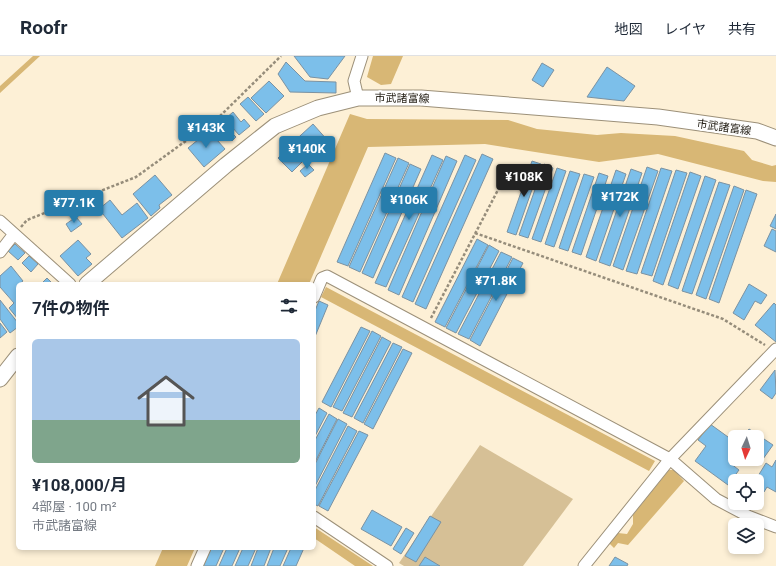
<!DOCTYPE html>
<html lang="ja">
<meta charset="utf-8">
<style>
body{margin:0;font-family:Roboto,"Noto Sans JP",sans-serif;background:#f2f2f3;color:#1f2937;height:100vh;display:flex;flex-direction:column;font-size:15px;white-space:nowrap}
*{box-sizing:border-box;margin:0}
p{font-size:13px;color:#747a83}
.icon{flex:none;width:22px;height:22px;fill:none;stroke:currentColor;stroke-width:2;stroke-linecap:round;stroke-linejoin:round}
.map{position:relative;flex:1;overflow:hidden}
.sheet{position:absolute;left:16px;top:226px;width:300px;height:268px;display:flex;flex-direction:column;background:#fff;border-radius:6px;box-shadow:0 2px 6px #0003}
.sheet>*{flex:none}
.needle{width:26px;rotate:184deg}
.tools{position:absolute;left:728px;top:374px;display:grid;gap:8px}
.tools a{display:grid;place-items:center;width:36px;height:36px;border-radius:6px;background:#fff;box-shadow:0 2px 6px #0003;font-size:20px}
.price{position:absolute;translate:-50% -34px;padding:0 9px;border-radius:4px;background:#277dac;color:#fff;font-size:13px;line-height:26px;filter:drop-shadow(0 1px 2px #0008)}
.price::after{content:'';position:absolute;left:50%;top:24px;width:12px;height:9px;margin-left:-6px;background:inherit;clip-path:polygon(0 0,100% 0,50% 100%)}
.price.current{background:#222;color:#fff}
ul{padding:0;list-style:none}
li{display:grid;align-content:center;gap:8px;height:212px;padding:0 16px}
li span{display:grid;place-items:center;height:124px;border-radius:6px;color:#555}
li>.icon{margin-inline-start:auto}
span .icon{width:72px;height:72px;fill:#fffc;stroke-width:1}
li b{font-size:17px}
h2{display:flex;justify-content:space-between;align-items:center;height:48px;padding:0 16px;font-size:17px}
header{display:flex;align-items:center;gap:24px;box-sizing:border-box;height:56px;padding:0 20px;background:#fff;border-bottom:1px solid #e0e1e3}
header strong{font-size:19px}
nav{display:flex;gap:22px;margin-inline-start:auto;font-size:14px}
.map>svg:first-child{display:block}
.green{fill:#d6c096}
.water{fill:#d8b775}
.building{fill:#7cbfea;stroke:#7b92a2}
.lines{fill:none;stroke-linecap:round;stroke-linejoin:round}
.street-casing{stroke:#9c9079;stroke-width:13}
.secondary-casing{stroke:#9c9079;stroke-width:17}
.path{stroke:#968d7b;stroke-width:2.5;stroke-dasharray:3 2;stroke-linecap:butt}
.street{stroke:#fff;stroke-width:11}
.secondary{stroke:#fff;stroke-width:15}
.labels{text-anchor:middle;stroke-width:4;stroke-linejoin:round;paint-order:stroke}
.street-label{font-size:11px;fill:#29241b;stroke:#fefefe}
</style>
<header>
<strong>Roofr</strong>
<nav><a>地図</a><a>レイヤ</a><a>共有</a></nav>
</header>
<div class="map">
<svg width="776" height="510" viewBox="0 0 776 510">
<rect width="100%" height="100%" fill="#fdf0d6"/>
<path class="green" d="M480,389L573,443L523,510H404L399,507Z"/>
<path class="water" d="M33,0H40L0,37V30Z
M373,0H403L391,28L381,29L367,21Z
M350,58L367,63L508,64L537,73L597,79L621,77L675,80L744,95L752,104L772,110L776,109V126L763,125L658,98L599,106L485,88L368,91L309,228H277Z
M326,231L655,405L649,415L321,241Z
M669,414H674L684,425L628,489L618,487L614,492L609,487L618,477L627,478L633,468V459Z
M314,471L373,510H355L314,482Z
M163,492H195L187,510H155Z"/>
<path class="building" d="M294,0H345L328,23L310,21Z
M286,6L305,25L336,26V37L290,36L278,18Z
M542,7L554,14L543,31L532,24Z
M607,11L635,30L624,45L587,41Z
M269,25L284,40L266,57L251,42Z
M248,41L264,58L256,65L240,48Z
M233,56L241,66L244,63L250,70L239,79L225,63Z
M221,66L236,81L232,85L217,70Z
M313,68L329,86L323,91L321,88L314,94L317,98L306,108L289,90Z
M209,75L225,93L204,111L188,92Z
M288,92L302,106L292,116L278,102Z
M385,97L396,102L348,210L337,206Z
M482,98L493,103L426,253L415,248Z
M432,99L443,104L386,231L375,227Z
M465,99L476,104L413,246L402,241Z
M446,100L457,105L399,239L388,234Z
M398,102L409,107L360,216L349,211Z
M532,105L541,108L516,179L507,176Z
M308,108L314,114L305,121L300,115Z
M410,108L421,113L373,222L362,217Z
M544,108L553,112L528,182L519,179Z
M647,111L658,115L623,214L613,210Z
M557,112L566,115L541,186L532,183Z
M661,112L672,115L637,218L626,215Z
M631,113L642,117L610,210L599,206Z
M616,114L626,118L596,205L586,201Z
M676,114L687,117L652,220L641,217Z
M570,115L580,118L554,191L545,188Z
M690,116L701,120L663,229L653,225Z
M599,117L608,120L581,199L572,196Z
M584,118L594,121L568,195L559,192Z
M155,119L172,139L159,149L160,152L151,160L133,138Z
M705,120L716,124L678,233L668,229Z
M719,126L730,129L692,238L682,235Z
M734,130L744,134L706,243L696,239Z
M746,134L757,138L719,247L709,243Z
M110,144L122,159L137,147L148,162L122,182L99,153Z
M776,158V173L770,170Z
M76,161L82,168L71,176L66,168Z
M772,173L776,175V196L764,190Z
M477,183L488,189L445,271L435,266Z
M78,184L91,198L86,202L92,208L78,220L60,200Z
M15,188L25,197L18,204L8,195Z
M489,189L499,195L456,277L446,272Z
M501,196L512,201L469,283L458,278Z
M29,200L38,208L31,216L22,207Z
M513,202L523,207L480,290L470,284Z
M11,210L23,225L17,230L18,263L9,252L14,247L0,231V220Z
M47,222L53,228H41Z
M749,228L767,239L761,248L755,245L744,264L733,257Z
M0,244L18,267V271L10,277L0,263Z
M319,245L328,249L314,283V257Z
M774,247L776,249V286L755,269Z
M0,267L7,276L0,282Z
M361,271L370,275L331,351L322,346Z
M372,275L381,280L342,355L333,351Z
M382,281L391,286L352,361L343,357Z
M393,287L402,291L363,367L354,362Z
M403,293L412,297L373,373L364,368Z
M775,314L776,337L772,343L760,334Z
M319,352L327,357L314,382V361Z
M329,358L337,363L314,408V386Z
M338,363L347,368L314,432V410Z
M710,368L735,386V400L730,407L739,414L728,429L695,405L706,390L698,384Z
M348,370L357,375L318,450L314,448V436Z
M749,373L773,389L763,403L757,399V381H743Z
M359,375L368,379L328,455L319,450Z
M776,404V436L767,431L764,436L757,431V425H755L766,407L772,411Z
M372,454L402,471L391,490L361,473Z
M430,460L441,466L416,506L405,500Z
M406,472L414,477L401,498L393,493Z
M211,492H224L216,510H203Z
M227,492H240L232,510H219Z
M243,492H256L248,510H235Z
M258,492H271L264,510H251Z
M274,492H288L280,510H267Z
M291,492H304L296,510H283Z
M425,501L440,510H419Z
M615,501L628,508L627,510H609Z"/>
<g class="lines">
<g class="street-casing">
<path id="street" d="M358,42L354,25L362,0
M0,165L70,228
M0,196L14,178
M314,241L322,222L327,220L670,403L716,443L748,460L776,471
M314,461L387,510
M197,510L205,492
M584,510L670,403L776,293"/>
</g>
<g class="secondary-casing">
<path id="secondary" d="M87,228L226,109L275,70L318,52L358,42H421L658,61L757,75L776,82
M0,323L18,300"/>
</g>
<path class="path" d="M21,171L27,164L136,121L219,61L281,0
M475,177L723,263L765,289
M431,262L511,109"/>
<use href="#street" class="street"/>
<use href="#secondary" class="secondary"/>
</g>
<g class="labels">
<g class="street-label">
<text transform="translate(402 42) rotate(1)" y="4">市武諸富線</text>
<text transform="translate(724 71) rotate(8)" y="4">市武諸富線</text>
</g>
</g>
</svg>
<div class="tools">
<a><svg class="needle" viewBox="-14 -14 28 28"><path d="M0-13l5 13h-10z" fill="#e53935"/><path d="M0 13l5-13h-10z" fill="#747a83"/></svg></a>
<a><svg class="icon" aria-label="locate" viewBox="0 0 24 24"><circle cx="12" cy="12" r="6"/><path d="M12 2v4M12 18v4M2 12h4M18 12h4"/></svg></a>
<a><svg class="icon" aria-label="layers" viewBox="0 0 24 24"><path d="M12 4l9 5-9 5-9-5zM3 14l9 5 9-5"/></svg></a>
</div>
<b class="price" style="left:206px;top:93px">¥143K</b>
<b class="price" style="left:307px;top:114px">¥140K</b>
<b class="price current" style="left:524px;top:142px">¥108K</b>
<b class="price" style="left:620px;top:162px">¥172K</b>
<b class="price" style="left:409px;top:165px">¥106K</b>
<b class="price" style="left:74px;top:168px">¥77.1K</b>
<b class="price" style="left:496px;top:246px">¥71.8K</b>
<section class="sheet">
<h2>7件の物件<svg class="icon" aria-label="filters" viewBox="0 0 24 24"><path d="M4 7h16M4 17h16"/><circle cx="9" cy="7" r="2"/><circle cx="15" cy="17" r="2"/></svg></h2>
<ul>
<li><span style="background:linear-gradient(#a9c7e8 65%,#7fa58c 0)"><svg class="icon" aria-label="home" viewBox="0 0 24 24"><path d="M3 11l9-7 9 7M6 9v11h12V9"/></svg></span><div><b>¥108,000/月</b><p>4部屋 · 100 m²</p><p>市武諸富線</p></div></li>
</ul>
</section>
</div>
